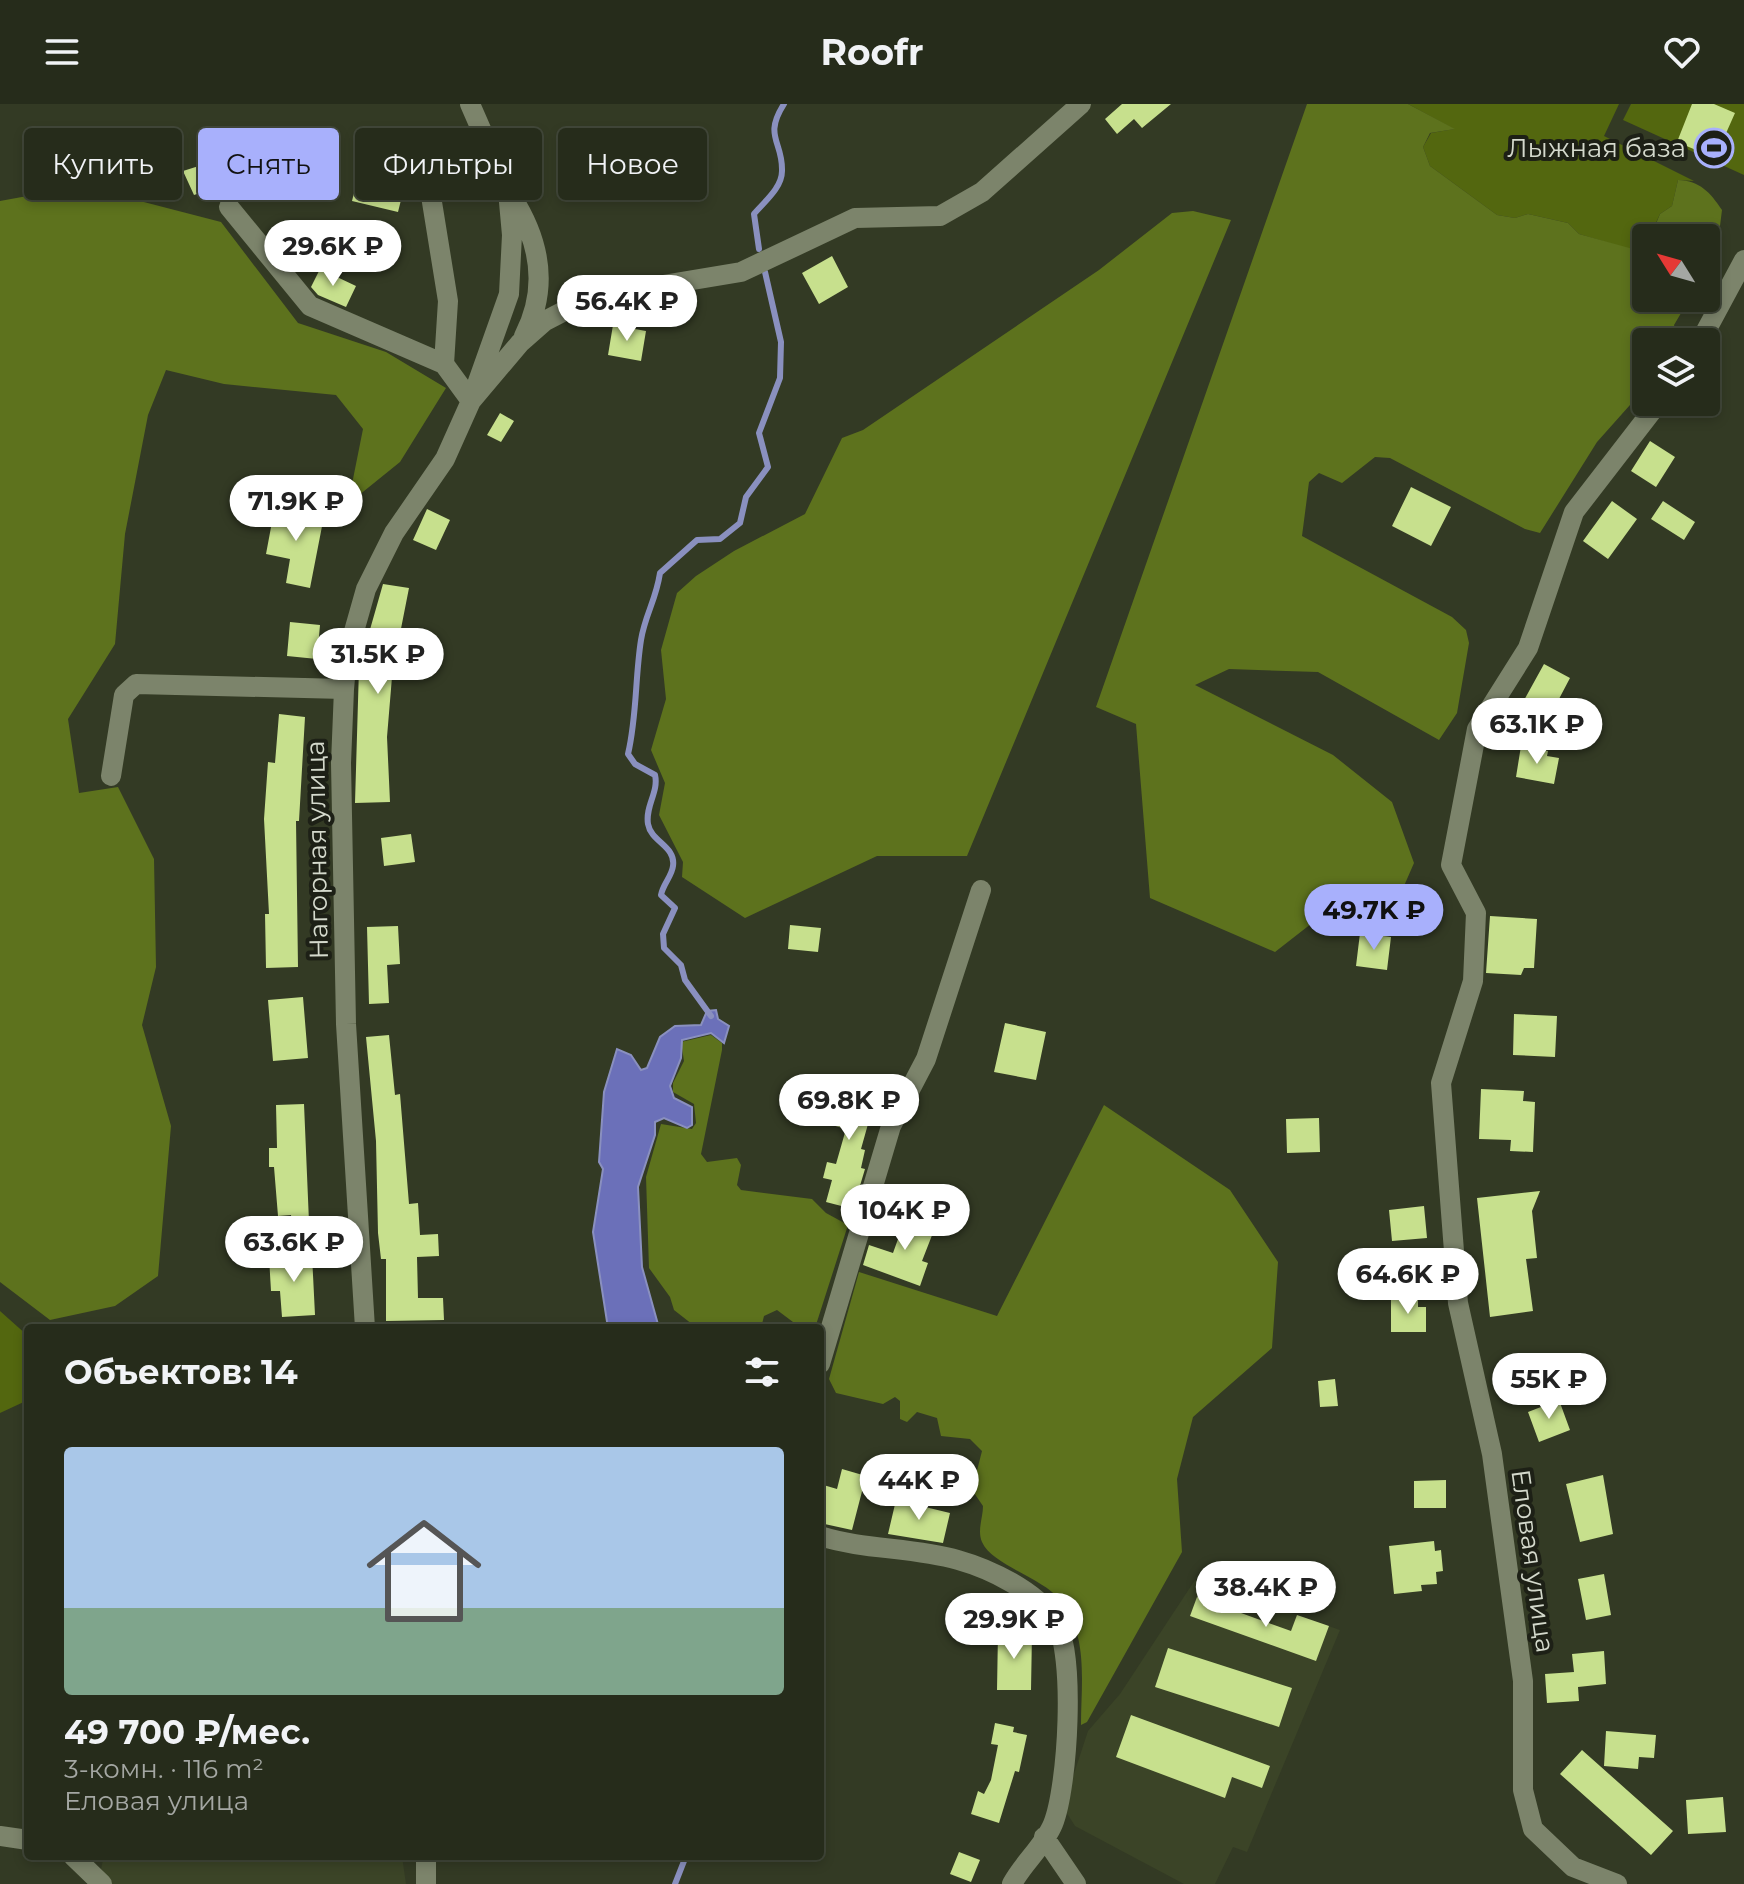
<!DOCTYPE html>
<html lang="ru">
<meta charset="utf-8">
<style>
body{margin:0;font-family:Montserrat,sans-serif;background:#323828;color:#f1f3f6;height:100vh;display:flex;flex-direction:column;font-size:30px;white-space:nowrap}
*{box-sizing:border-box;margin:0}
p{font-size:26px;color:#a4a7a3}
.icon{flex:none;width:44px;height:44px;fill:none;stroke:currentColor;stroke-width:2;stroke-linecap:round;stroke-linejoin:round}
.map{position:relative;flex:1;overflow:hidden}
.sheet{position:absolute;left:24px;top:1220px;width:800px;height:536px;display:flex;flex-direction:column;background:#262c1b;border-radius:8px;box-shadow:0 4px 12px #0003,0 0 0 2px #42483a}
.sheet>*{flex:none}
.hud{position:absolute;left:24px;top:24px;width:800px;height:72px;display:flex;gap:16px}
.needle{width:52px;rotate:307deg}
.tools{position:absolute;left:1632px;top:120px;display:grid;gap:16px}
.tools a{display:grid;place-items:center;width:88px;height:88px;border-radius:8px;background:#262c1b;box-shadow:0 4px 12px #0003,0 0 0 2px #42483a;font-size:40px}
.price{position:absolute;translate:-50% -68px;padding:0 18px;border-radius:28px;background:#fff;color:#222;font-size:26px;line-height:52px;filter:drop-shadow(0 2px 4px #0008)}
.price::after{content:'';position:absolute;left:50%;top:48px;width:24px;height:18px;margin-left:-12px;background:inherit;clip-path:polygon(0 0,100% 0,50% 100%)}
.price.selected{background:#a8b0fc;color:#111}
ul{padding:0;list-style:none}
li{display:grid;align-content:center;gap:16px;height:424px;padding:0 40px}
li+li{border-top:2px solid #42483a}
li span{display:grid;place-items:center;height:248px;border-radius:8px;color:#555}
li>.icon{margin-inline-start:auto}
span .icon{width:144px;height:144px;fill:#fffc;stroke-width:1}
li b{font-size:34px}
h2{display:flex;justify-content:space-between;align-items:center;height:96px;padding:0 40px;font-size:34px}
.pill{padding:0 28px;border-radius:8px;background:#262c1b;box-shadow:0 4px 12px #0003,0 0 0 2px #42483a;font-size:28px;line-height:72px}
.pill.selected{background:#a8b0fc;color:#111}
header{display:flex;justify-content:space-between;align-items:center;height:104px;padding:0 40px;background:#262c1b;font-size:36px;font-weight:700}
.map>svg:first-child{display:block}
.built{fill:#3b4427}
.green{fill:#53670f}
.forest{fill:#5d721d}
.water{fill:#6b70b9;stroke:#8a90bf;stroke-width:2}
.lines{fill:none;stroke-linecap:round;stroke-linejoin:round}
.stream{stroke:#8a90bf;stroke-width:6}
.building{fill:#c7e08d}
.minor{stroke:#7c846b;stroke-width:20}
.labels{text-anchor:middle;stroke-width:8;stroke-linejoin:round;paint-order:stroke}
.poi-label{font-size:26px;fill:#d4d9cc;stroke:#1d2016;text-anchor:end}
.street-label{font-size:26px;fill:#d4d9cc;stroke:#1d2016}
</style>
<header><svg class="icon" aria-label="menu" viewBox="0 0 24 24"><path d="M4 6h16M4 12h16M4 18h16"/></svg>Roofr<svg class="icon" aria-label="heart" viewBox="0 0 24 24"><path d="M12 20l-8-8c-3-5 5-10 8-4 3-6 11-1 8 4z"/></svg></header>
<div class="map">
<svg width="1744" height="1780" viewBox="0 0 1744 1780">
<rect width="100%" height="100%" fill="#333a24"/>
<path class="built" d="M1195,1476L1340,1526L1247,1748L1233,1743L1215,1780H1184L1075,1722L1063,1703L1088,1627L1120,1590Z
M104,1752H402L406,1780H110L101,1765Z"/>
<path class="green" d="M1408,0H1619L1604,32L1694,77L1678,76L1672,102L1660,110L1646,140L1633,146L1579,130L1568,119L1528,110L1515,114L1497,111L1430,62L1423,43L1431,29L1454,25Z
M1631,0H1744V71L1623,16Z
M0,1207L28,1232V1296L0,1309Z"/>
<path class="forest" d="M1307,0H1408L1455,25L1430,29L1423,43L1430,62L1497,111L1515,114L1528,110L1568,119L1579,130L1633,145L1646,140V194H1690L1674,221L1679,238H1646V283L1597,338L1540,429L1525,425L1390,354L1375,353L1342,379L1319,369L1309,378L1302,432L1452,513L1466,526L1469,539L1457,609L1439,636L1318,568L1229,565L1195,581L1333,651L1392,698L1414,759L1397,798L1325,809L1275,848L1150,794L1136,620L1096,603Z
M1678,76C1700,77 1710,88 1722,106L1718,138L1706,163V134H1650L1660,110L1672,102Z
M82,82L221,118L298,219L386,248L446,284L400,358L348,400L363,325L336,291L224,280L166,266L148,311L125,430L115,540L68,615L79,689L118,683L154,755L156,863L142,921L171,1022L158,1172L115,1202L50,1216L0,1178V97Z
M1193,107L1231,116L967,752H877L745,814L682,773L683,758L659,711L665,679L651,646L666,595L661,546L677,489L696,472L734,447L805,410L842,334L863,326L1099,166L1172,109Z
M711,931L722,939V946L701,1050L707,1058L737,1054L741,1061L737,1081L741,1086L812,1095L826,1109L848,1121L815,1224H801L777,1206L764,1212L761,1224H697L674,1206L670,1193L649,1164L646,1073L661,1020L692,1025L696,1019L694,1000L673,988V979L684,957L681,938Z
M1104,1001L1230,1086L1278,1158L1272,1244L1193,1313L1177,1375L1182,1448L1087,1618L1081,1621C1081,1579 1089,1531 1060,1496C1043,1474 992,1461 982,1438C977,1426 983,1414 983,1402L972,1386L982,1347L970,1335L941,1332L937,1314L917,1308L907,1318L900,1315V1297L895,1293L883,1300L836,1289L829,1275L859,1168L997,1212Z"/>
<path class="water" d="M716,906L718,915L729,922L724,939L711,929L682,936L681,954L670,982L674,994L692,1003V1021L687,1024L664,1014L655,1018V1031L638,1083L642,1163L659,1224H608L593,1128L603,1065L599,1058L604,988L617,945L631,951L641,966L647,964L660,933L675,922L701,921L707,907Z"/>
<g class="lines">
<path class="stream" d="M759,145L754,110C764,98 782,84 782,67C783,37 763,33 784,0
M711,912L685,876L681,861L664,844L663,830L675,804L661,791C663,780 672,772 673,762C676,742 651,738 648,720C645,702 659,688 655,671L635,660L628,650C637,612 635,574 641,536C645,511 656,496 660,469L697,436L720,435L740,419L746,393L768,363L759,329L780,274L781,238L765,168
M675,1780L686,1752"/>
</g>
<path class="building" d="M1122,0H1171L1142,24L1134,15L1117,30L1105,15Z
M1692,0H1714L1735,9L1715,54L1677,38Z
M243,48L251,72L194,91L183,67Z
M359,69L405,80L398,108L352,97Z
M832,152L848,183L819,200L802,169Z
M320,165L356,182L346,203L318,191L311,183Z
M613,221L646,227L641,257L608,251Z
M500,309L514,317L501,338L487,331Z
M1650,337L1675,353L1656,383L1631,367Z
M1411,383L1451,403L1431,442L1392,422Z
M1612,397L1637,415L1608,455L1583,437Z
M1663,397L1695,418L1684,436L1651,415Z
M275,402L324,412L310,484L286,479L290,455L266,450Z
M427,405L450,416L436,446L413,436Z
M383,480L409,484L396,550L394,549L387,633L390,698L355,699L359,564Z
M290,518L320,521L317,555L287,552Z
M1544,560L1570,574L1550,612L1523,598Z
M279,610L305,613L299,717H296L298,863L266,864L265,810H269L264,715L268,658L275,659Z
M1521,642L1548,647L1547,652L1559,654L1554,680L1516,673Z
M411,730L415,758L384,762L381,734Z
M1490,812L1537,815L1534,864H1524L1521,871L1486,869Z
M790,821L821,824L818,848L788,845Z
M398,822L400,860L387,861L389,899L369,900L367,823Z
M1360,829L1391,833L1387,866L1356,862Z
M303,893L308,954L273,957L268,896Z
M1514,910L1557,912L1555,953L1513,951Z
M1005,919L1046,928L1036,976L994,968Z
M389,931L395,991L400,990L409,1100L418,1099L420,1131L438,1130L439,1152L417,1153L418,1194H443L444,1216L386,1217V1155H381L378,1129L376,1037L366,933Z
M837,977L877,988L861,1045L865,1046L861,1064L865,1065L853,1105L826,1098L832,1076L823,1074L827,1058L836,1060L846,1025L825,1019Z
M1481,985L1524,987L1523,997L1535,998L1533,1048L1510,1047L1511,1036L1479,1035Z
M304,1000L309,1118L292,1120L291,1111L278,1112L274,1063H269V1044H277L276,1001Z
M1319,1014L1320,1048L1287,1049L1286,1015Z
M1540,1087L1532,1107L1537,1154L1526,1155L1533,1207L1490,1213L1477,1094Z
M1424,1102L1427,1134L1392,1137L1389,1106Z
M907,1110L936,1121L922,1157L928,1159L920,1182L863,1161L869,1141L893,1149Z
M312,1151L315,1211L282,1213L280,1187H271L269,1153Z
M1391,1195H1418V1203H1426V1228H1391Z
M1335,1275L1338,1302L1320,1303L1318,1277Z
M1559,1296L1570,1326L1539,1338L1528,1308Z
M842,1365L866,1372L852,1426L820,1419V1380L837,1385Z
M1603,1371L1613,1430L1580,1438L1566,1380Z
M1446,1376V1404H1414V1377Z
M896,1396L950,1409L943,1439L888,1430Z
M1434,1437L1435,1447L1441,1446L1443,1467L1436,1468L1437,1480L1421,1481L1422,1487L1394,1490L1389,1442Z
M1604,1470L1611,1511L1586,1516L1578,1475Z
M1197,1493L1291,1527L1297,1511L1329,1522L1316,1557L1190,1512Z
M998,1528L1032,1529L1031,1586H997Z
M1168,1544L1292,1584L1279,1623L1155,1583Z
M1604,1547L1606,1580L1578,1583L1579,1597L1547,1599L1545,1570L1574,1568L1572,1550Z
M1131,1611L1270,1662L1262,1684L1232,1673L1225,1694L1116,1653Z
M995,1619L1014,1623L1013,1628L1027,1631L1019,1668L1015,1667L999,1719L971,1710L978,1687L984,1690L991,1676L998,1641L991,1640Z
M1606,1627L1656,1631L1654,1654L1639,1653L1638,1665L1604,1662Z
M1582,1646L1673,1727L1651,1751L1560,1670Z
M1723,1693L1726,1728L1688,1730L1686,1696Z
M959,1748L980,1756L971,1778L950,1770Z"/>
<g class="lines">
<path class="minor" d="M431,92L448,197L444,260L471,297L520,239L545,217L572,203L633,186L741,168L855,114L940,112L982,88L1081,0
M512,93C540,137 549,184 524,232
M229,103L310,202L444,260
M1700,238L1744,156
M111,672L124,591L136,580L344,585
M365,1224L346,920L341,659L344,585L347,552L366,485L394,429L445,355L471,297L509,190L512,131L508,87L470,0
M820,1260L891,1022L926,955L981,786
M820,1432C864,1446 913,1443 958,1456C990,1465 1036,1487 1055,1516C1076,1549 1068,1683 1053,1720C1044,1742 1023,1759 1012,1780
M0,1732L28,1736
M1044,1733L1076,1780
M73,1752L102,1780
M426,1752V1780
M1617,1780L1573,1763L1533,1725L1523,1686V1577L1492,1350L1458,1199L1441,979L1473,877L1476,809L1451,761L1477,625L1528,544L1574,408L1659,298"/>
</g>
<defs>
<g id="stadium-ring" transform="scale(2)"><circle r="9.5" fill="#1d2016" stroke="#a8b0fc" stroke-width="1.5"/><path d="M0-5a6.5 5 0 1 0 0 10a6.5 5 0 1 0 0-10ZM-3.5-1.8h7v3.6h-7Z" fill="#a8b0fc"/></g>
</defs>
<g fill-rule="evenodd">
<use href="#stadium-ring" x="1714" y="44"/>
</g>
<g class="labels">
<g class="poi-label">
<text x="1686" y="53">Лыжная база</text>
</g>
<g class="street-label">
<text transform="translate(317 746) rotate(-91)" y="9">Нагорная улица</text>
<text transform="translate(1533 1457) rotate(82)" y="9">Еловая улица</text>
</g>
</g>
</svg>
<div class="tools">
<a><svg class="needle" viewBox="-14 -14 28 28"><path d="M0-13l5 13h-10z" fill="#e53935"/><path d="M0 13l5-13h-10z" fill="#a4a7a3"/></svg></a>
<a><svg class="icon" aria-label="layers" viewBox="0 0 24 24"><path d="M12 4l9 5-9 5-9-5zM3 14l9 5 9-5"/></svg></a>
</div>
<b class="price" style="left:333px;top:184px">29.6K ₽</b>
<b class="price" style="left:627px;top:239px">56.4K ₽</b>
<b class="price" style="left:296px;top:439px">71.9K ₽</b>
<b class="price" style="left:378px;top:592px">31.5K ₽</b>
<b class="price" style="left:1537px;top:662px">63.1K ₽</b>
<b class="price selected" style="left:1374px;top:848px">49.7K ₽</b>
<b class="price" style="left:849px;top:1038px">69.8K ₽</b>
<b class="price" style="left:905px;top:1148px">104K ₽</b>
<b class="price" style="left:294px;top:1180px">63.6K ₽</b>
<b class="price" style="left:1408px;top:1212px">64.6K ₽</b>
<b class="price" style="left:1549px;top:1317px">55K ₽</b>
<b class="price" style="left:919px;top:1418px">44K ₽</b>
<b class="price" style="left:1266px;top:1525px">38.4K ₽</b>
<b class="price" style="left:1014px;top:1557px">29.9K ₽</b>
<div class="hud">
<a class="pill">Купить</a>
<a class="pill selected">Снять</a>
<a class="pill">Фильтры</a>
<a class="pill">Новое</a>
</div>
<section class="sheet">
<h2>Объектов: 14<svg class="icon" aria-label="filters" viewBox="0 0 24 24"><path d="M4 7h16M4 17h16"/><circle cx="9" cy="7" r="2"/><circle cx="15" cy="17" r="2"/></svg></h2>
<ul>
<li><span style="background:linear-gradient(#a9c7e8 65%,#7fa58c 0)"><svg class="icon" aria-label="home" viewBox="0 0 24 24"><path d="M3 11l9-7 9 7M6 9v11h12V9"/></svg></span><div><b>49 700 ₽/мес.</b><p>3-комн. · 116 m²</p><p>Еловая улица</p></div></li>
</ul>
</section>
</div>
